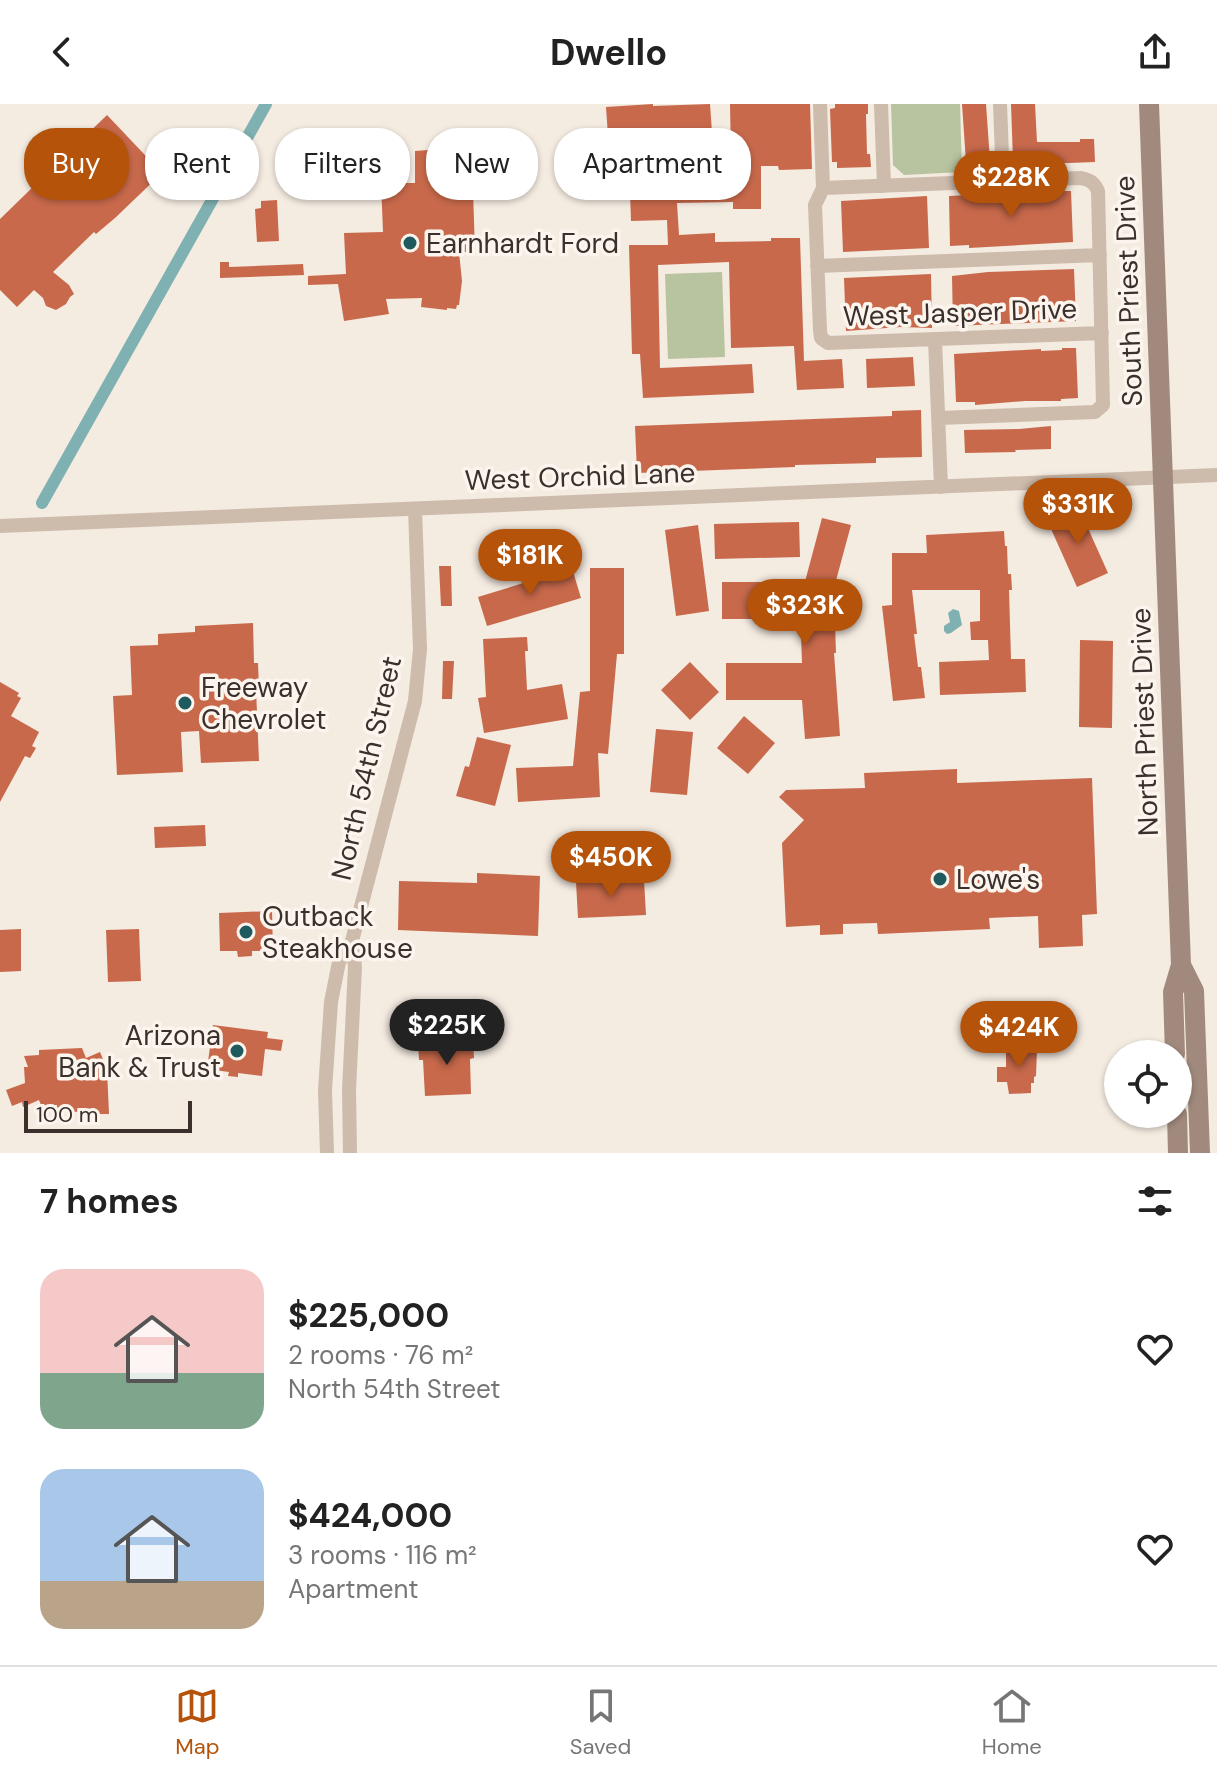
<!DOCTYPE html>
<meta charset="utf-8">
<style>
body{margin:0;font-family:"DM Sans",sans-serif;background:#f2f2f2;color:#222;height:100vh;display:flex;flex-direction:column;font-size:30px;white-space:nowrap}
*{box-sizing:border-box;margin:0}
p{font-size:26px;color:#767676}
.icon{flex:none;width:44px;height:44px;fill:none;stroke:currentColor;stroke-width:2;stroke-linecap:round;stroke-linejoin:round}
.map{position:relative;height:1049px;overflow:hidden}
.sheet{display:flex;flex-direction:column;background:#fff;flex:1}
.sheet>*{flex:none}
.top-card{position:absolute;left:24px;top:24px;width:800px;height:72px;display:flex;gap:16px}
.buttons{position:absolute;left:1104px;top:936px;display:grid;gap:16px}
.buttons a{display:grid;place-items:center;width:88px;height:88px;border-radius:50%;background:#fff;box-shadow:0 2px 6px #0004;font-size:40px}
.scale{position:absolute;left:24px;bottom:20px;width:168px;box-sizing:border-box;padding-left:8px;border:4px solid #3b302b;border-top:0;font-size:22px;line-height:28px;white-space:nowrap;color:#3b302b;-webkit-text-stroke:6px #fbf5ee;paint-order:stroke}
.price{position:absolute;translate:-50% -68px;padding:0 18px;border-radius:28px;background:#b45309;color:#fff;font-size:26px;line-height:52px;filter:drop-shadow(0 2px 4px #0008)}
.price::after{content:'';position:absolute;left:50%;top:48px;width:24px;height:18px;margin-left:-12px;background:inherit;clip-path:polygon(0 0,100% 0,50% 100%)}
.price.selected{background:#222;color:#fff}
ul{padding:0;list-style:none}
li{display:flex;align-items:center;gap:24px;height:200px;padding:0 40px}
li span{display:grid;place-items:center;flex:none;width:224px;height:160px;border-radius:24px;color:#555}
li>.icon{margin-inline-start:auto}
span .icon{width:96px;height:96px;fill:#fffc;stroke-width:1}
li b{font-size:34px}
h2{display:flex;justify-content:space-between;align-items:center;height:96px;padding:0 40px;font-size:34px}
.tag{padding:0 28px;border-radius:32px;background:#fff;box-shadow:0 2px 6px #0004;font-size:28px;line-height:72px}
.tag.selected{background:#b45309;color:#fff}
header{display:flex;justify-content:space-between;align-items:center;height:104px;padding:0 40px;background:#fff;font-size:36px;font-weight:700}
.menu{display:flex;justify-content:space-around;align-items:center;height:112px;border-top:2px solid #e0e0e0;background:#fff;font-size:22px;color:#767676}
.menu a{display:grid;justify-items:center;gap:4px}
.menu .selected{color:#b45309}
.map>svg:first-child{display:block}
.green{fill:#b8c4a0}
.water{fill:#7fb0b2}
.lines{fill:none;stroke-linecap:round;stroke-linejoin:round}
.canal{stroke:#7fb0b2;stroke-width:12}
.building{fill:#c8694b}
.street{stroke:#cdbbac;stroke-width:14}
.secondary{stroke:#a18a7d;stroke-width:20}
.poi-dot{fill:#1f5a5e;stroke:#fbf5ee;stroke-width:3}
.labels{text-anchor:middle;stroke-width:7;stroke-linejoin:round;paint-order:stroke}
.poi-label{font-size:28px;fill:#3b302b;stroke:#fbf5ee;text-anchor:start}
.street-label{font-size:28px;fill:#3b302b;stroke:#fbf5ee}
</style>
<header><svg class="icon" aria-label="back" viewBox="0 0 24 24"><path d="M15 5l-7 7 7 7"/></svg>Dwello<svg class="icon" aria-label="share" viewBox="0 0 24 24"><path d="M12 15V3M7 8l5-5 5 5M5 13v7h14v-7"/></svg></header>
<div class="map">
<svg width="1217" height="1049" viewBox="0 0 1217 1049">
<rect width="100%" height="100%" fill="#f4ebe1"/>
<path class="green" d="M891,0H960L962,68L904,71L893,61Z
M722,168L725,253L668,255L665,170Z"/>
<path class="water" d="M953,505L959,507L962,521L951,529L947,530L944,527V522L950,518L948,509Z"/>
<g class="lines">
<path class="canal" d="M42,399L266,0"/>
</g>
<path class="building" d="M653,0V2L710,0L712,28L675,30L676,52L731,51L730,0H810L812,65L779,66L778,62H761V105H733V98L677,99L679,131L715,129V138L771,137V134H800L804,257L842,255L844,284L797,286L794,242L731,244L729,158L658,161L660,264L752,260L754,289L643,294L640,250H632L629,141H668L667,116L631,117L628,31L608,32L606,3Z
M835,0H868V10H866L867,50H870L871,63L837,64V58H832L830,5L835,4Z
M962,0H986L990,57L966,58Z
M1011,0H1035L1037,38H1080V35H1094L1095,58L1042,60V56L1013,57Z
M107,11L162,69L115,114L96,130L94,128L53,168L69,181L74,190L70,193L66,200L56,206L46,202L43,194L34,186L17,203L0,186V115Z
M428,46V56L472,55L475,148H459L462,177L459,201H457L456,205L447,204V206L421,203L422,194L386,195L389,210L344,217L338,180L308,181V172L346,170L344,129L383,128L381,79H415V47Z
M1038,87H1071L1073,138L969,144V141L950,142L949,92L1016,89V91L1038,90Z
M927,92L929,144L843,148L841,97Z
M277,96L279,137L257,138L255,105L261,104V97Z
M220,158H229V163L303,160L304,171L220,174Z
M1074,165L1076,217L953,222L952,172L988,168Z
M931,170L932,224L900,223L846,227L844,174Z
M1062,244H1076L1078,294L1061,295V297H1025L975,301V298H956L954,250L1041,245V247L1062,246Z
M913,253L915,282L867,284L866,255Z
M921,306L922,353L876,354V359L795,361V363L637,369L635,322L892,312V307Z
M1051,322V345L1015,346L1016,348L965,349L964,326L1019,325Z
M1078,402L1108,469L1077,483L1047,416Z
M822,414L851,421L824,521L835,520L836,549H834L840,632L805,635L802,596H726V559H802L801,530H798L797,515H795Z
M799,418L800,453L715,455L714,420Z
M698,421L709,507L676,512L665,426Z
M1004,427L1005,442H1007L1008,470H1011L1012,486H1009L1011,555H1025L1026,588L940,591L939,558L989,556L988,536H971L970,518L980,517V486H912L917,530H914L918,563H921L925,594L893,597L882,502L892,501V449H927L926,431Z
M439,462H451L452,502H441Z
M572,464L581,494L487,522L478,493Z
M590,464H624V550H617L608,650L598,649L600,693L518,698L516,664L573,662L580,588L590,587Z
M722,478H785V515H722Z
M253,519L254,559H258L259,584L256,585L259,657L201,659L199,627L181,628L183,668L117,671L113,592L132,591L130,542L158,541V530L195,528V522Z
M527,533L528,547H525L527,586L562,580L568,615L484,629L478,594L486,593L483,535Z
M1080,536L1113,537L1112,624L1079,623Z
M443,557H454L452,595H442Z
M690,558L719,588L690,616L661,586Z
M0,578L19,589L17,592L21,594L11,612L39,628L32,642L36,644L30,654L25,652L0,698Z
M744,612L775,639L748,670L717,644Z
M656,625L693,628L687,691L650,688Z
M477,633L511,641L495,702L456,692L465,662L469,663Z
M957,665V679L1092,674L1097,810L1082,811L1083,842L1039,844L1038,812L989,814L990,825L878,830L877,819L843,820V830L820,831V821L786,823L782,739L804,716L779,693L786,686L865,684L864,669Z
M205,721L206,742L155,744L154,723Z
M477,769L540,772L538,832L398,826L399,777L477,779Z
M644,776L646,811L578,814L576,778Z
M272,807L273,847H252V852L238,853L237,847H220L219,809Z
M21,825V867L0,868V826Z
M139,825L141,877L108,878L106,826Z
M213,921L268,928L267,934L283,936L281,947L265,945L262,972L238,969V973L228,972L229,968L207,965Z
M473,937L474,954L470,955L471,990L425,992L423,956H419L418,939Z
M1010,940H1026L1029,945H1037L1036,972L1034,973V979H1031V989L1009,990L1007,978H997V963H1006V945L1009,944Z
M82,944L86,954L100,948L107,965L109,1010H89L88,1007L73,1008V1005L57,1006V1001H41L39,996L23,1003L22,998L12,1002L6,986L25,979L24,963H28L24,952L39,951V946Z"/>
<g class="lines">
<path class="street" d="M820,0L823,84
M881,0L884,82
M1000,0L1003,78
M823,84L1081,74C1090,76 1094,78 1098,87L1103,301L1095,308L939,314
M823,84L815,101L820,226L821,234L828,239L1102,229
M817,162L1100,151
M935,236L941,383
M0,422L1217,371
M327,1049L325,986L331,898L339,858L352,837L415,597L420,545L415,405
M350,1049L349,986L355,863L352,837"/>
<path class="secondary" d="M1149,0L1181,861L1173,888L1175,950
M1181,861L1194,887L1200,1049
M1177,1010L1178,1049"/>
</g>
<g class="poi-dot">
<circle cx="410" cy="139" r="8"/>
<circle cx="185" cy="599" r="8"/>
<circle cx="940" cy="775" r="8"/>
<circle cx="246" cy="828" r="8"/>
<circle cx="237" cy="947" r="8"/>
</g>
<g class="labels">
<g class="poi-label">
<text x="426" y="149">Earnhardt Ford</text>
<text x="201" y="593">Freeway<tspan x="201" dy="32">Chevrolet</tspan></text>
<text x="956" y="785">Lowe's</text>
<text x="262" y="822">Outback<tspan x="262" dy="32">Steakhouse</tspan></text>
<text x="221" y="941" text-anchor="end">Arizona<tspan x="221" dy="32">Bank &amp; Trust</tspan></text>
</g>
<g class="street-label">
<text transform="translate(1128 187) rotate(-92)" y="10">South Priest Drive</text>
<text transform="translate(960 208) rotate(-2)" y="10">West Jasper Drive</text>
<text transform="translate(580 372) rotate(-2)" y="10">West Orchid Lane</text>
<text transform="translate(1144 618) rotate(-92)" y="10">North Priest Drive</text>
<text transform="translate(366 664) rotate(-77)" y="10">North 54th Street</text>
</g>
</g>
</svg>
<div class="buttons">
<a><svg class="icon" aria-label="locate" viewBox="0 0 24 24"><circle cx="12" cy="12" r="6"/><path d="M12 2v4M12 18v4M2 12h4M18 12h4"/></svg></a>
</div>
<div class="scale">100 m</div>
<b class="price" style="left:1011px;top:115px">$228K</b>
<b class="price" style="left:1078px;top:442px">$331K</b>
<b class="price" style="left:530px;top:493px">$181K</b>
<b class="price" style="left:805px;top:543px">$323K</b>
<b class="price" style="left:611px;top:795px">$450K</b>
<b class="price selected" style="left:447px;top:963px">$225K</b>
<b class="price" style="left:1019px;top:965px">$424K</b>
<div class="top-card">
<a class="tag selected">Buy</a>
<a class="tag">Rent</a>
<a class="tag">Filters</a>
<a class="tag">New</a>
<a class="tag">Apartment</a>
</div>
</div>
<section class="sheet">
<h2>7 homes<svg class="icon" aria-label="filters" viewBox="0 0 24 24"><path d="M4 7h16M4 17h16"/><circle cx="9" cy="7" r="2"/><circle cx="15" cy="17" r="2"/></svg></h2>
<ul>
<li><span style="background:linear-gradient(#f6c9c9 65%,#7fa58c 0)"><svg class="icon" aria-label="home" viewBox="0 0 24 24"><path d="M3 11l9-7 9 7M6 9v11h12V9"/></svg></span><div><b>$225,000</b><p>2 rooms · 76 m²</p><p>North 54th Street</p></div><svg class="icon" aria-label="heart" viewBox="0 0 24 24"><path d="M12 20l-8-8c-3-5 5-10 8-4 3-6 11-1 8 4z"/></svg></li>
<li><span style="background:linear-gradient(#a9c7e8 70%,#b9a48a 0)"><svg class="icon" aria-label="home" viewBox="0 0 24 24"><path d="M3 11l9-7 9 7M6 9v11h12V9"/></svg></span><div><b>$424,000</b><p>3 rooms · 116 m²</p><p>Apartment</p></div><svg class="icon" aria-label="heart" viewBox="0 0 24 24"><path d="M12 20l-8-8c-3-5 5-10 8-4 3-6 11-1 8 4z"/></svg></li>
</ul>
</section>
<nav class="menu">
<a class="selected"><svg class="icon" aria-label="map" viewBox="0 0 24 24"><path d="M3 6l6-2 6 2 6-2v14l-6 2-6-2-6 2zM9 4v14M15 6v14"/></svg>Map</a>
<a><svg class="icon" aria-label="saved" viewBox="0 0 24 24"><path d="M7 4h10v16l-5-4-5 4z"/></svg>Saved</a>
<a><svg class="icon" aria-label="home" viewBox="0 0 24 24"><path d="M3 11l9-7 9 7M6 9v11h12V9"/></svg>Home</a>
</nav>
